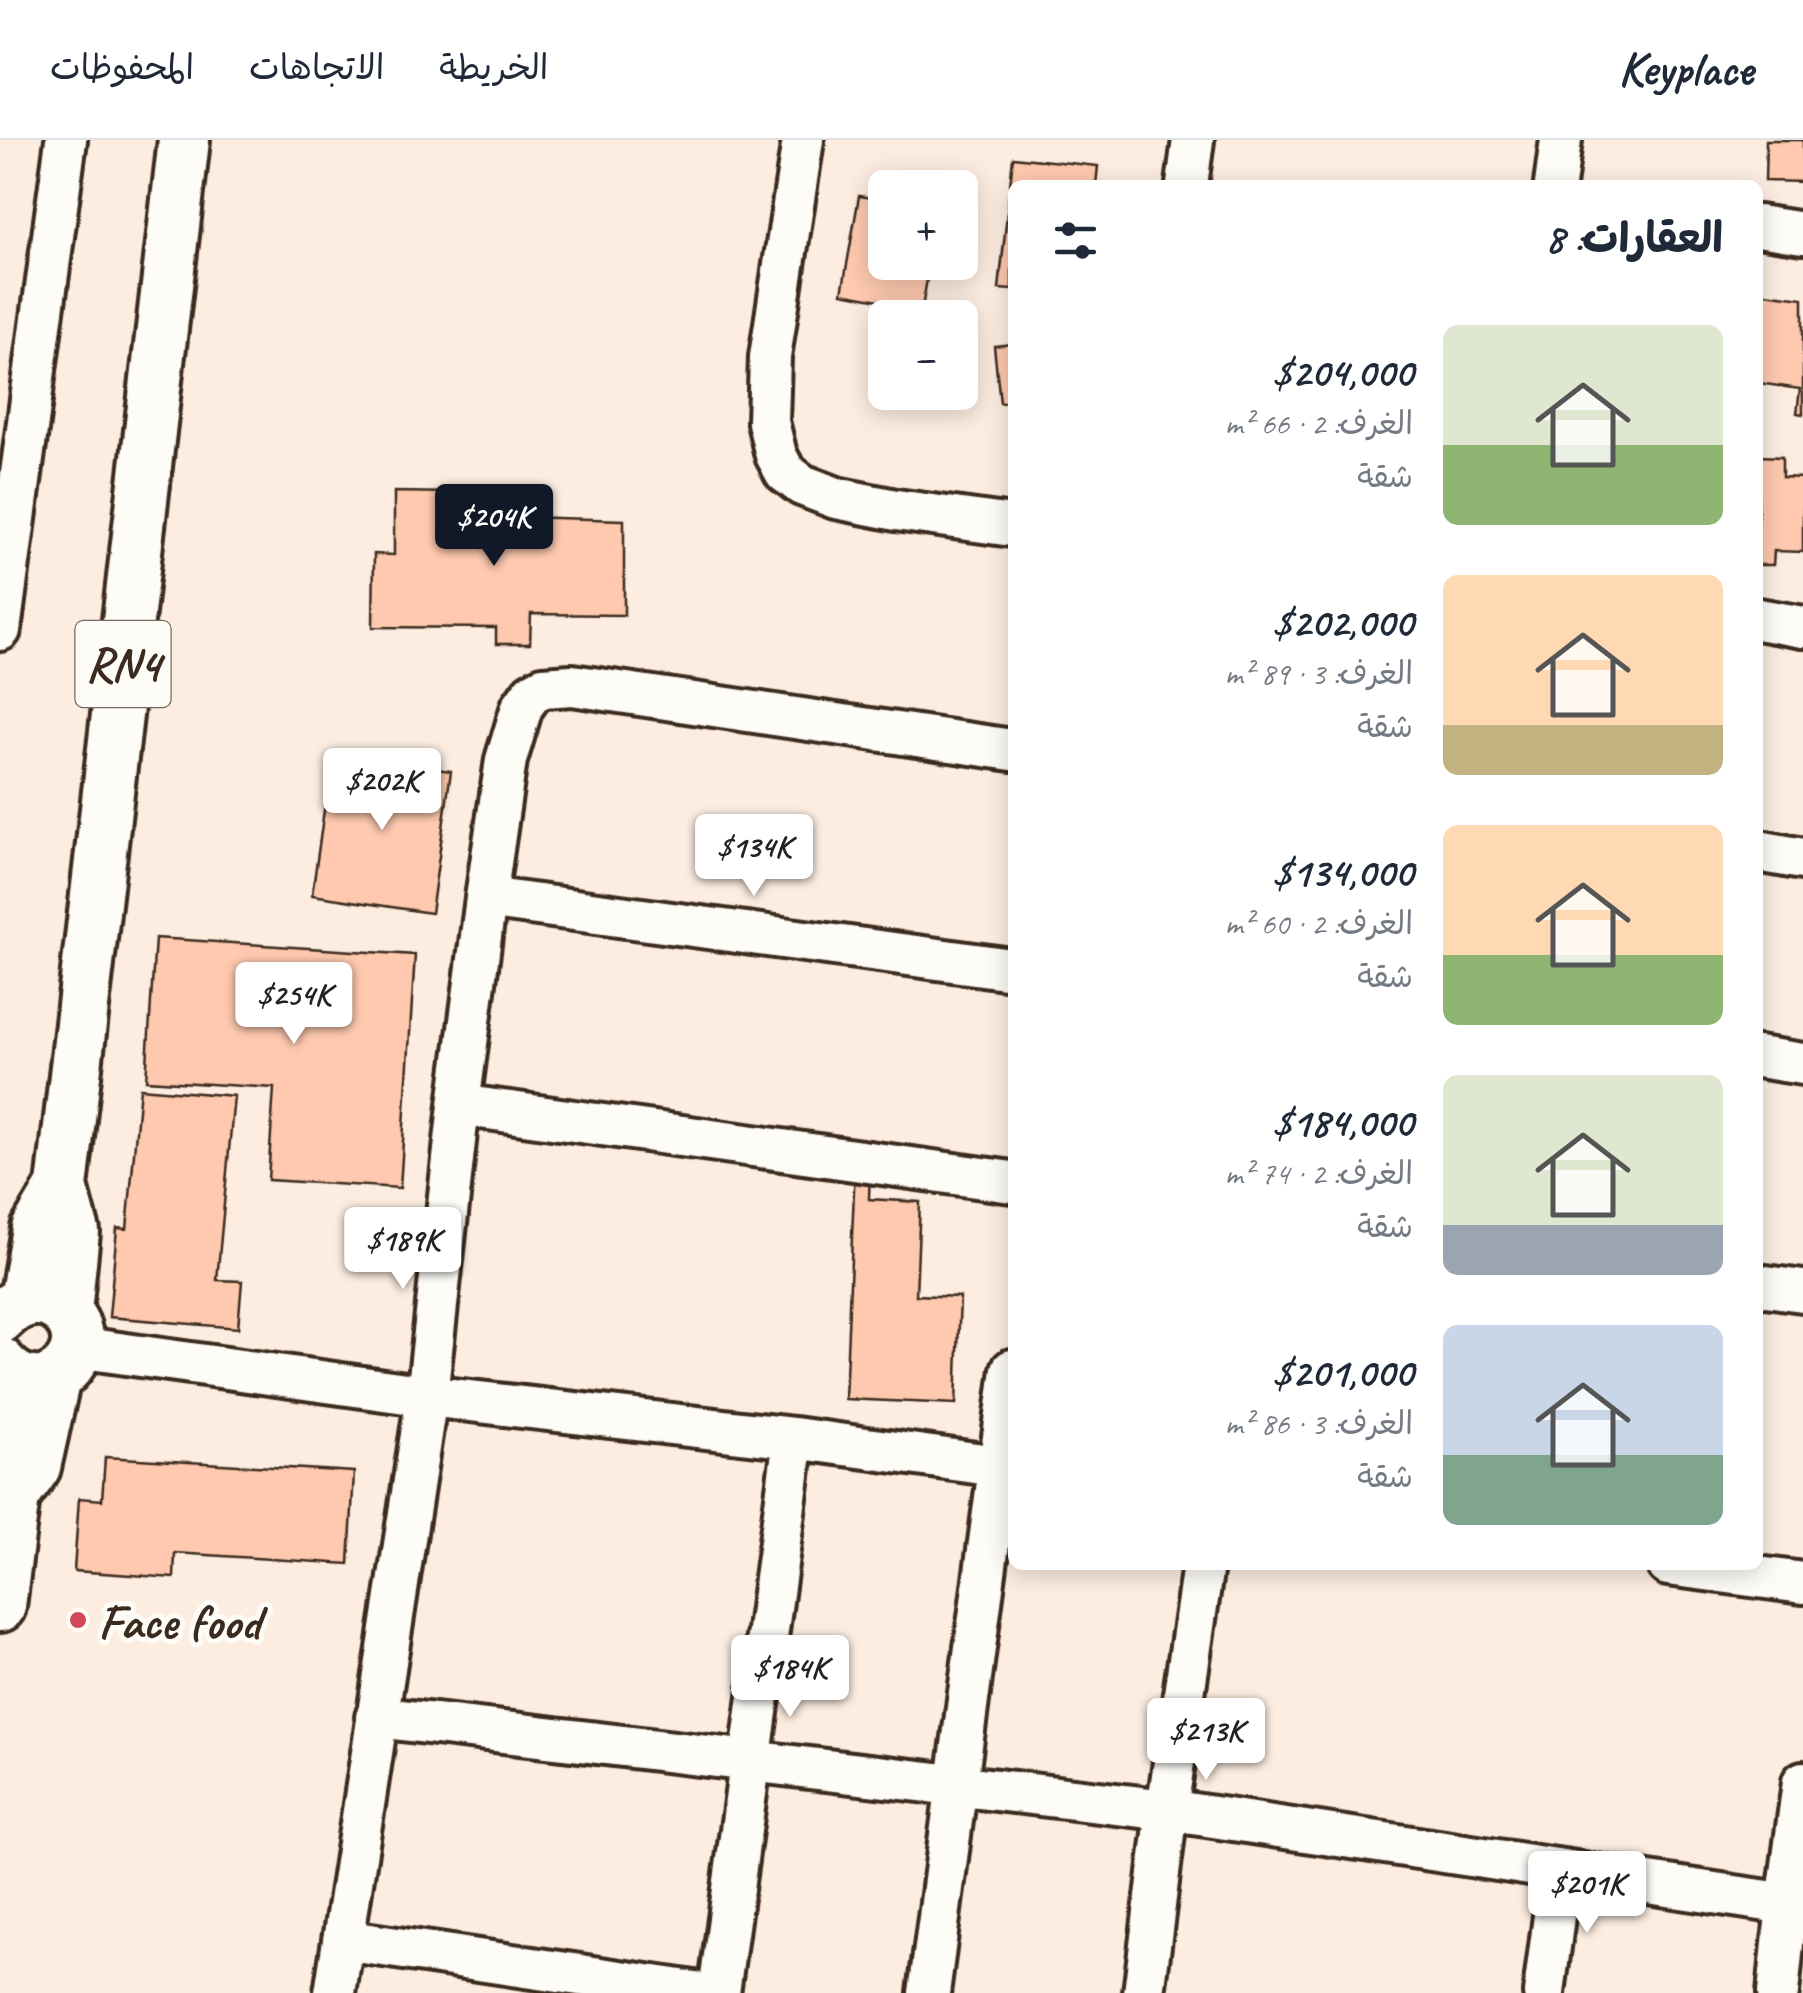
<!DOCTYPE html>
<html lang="ar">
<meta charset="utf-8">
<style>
body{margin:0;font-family:Caveat,"Playpen Sans Arabic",sans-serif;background:#f6f6f7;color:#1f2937;direction:rtl;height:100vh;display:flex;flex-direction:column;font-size:38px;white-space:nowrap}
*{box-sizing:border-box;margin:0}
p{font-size:32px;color:#747a83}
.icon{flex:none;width:55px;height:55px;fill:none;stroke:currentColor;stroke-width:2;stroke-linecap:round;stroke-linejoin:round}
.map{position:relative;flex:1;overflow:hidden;direction:ltr}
.panel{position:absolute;left:1008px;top:40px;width:755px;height:1390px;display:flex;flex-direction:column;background:#fff;border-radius:15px;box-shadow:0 5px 25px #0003;direction:rtl}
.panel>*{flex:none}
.controls{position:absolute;left:868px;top:30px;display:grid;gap:20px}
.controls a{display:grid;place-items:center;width:110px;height:110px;border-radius:15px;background:#fff;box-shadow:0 5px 25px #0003;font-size:50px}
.price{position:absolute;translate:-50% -85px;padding:0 22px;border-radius:10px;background:#fff;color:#222;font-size:32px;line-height:65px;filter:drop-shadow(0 2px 5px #0008)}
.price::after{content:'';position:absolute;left:50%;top:60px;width:30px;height:22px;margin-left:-15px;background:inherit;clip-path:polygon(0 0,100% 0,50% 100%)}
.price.active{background:#111827;color:#fff}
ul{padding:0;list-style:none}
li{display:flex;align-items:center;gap:30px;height:250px;padding:0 40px}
li span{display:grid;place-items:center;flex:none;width:280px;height:200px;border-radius:15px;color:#555}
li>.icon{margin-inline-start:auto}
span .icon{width:120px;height:120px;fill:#fffc;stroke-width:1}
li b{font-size:42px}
h2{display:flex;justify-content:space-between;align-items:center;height:120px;padding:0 40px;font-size:42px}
header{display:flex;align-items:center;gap:60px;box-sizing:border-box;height:140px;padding:0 50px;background:#fff;border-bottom:2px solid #e0e1e3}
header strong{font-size:48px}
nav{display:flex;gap:55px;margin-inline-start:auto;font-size:35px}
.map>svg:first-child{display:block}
.building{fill:#fec9af;stroke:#3b2a1e;stroke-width:2.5}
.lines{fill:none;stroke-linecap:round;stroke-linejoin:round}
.minor-casing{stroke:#3b2a1e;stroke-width:48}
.major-casing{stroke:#3b2a1e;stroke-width:58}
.minor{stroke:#fdfcf7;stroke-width:40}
.major{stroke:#fdfcf7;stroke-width:50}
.poi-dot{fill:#d1495b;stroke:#fdfcf7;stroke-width:4}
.labels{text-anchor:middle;stroke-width:10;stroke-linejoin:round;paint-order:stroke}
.shield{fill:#fdfcf7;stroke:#75695f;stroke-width:2.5}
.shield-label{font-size:48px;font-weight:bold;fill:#3b2a1e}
.poi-label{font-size:50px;font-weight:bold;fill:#3b2a1e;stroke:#fdfcf7;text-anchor:start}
</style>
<header>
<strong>Keyplace</strong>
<nav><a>الخريطة</a><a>الاتجاهات</a><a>المحفوظات</a></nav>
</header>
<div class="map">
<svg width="1803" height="1853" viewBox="0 0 1803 1853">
<rect width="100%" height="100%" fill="#fdede1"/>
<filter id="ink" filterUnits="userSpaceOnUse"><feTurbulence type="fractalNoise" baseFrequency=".01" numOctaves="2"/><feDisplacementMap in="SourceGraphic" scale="20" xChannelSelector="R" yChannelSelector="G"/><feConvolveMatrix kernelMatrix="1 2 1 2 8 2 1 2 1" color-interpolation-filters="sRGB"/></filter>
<g filter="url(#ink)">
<path class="building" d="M1766,0H1803V42L1765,41Z
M1013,17L1098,26L1096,45H1012V150L999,149Z
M859,56L885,60V122H930L922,168L842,153Z
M1758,152L1803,158V274L1797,273L1800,249L1758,243Z
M1012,204V283L1010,262L1000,263L994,206Z
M1758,316L1782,317V337L1803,338V412L1774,411L1773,425H1758Z
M394,352L456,353V375L624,380V475L531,474L530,504H496V488L373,487L374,414L394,415Z
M332,614L451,631L431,773L312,755Z
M155,798L415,815L400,1048L268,1040L274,948L146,940Z
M140,948L234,956L217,1140L242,1141L238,1188L109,1177L117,1088L127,1089Z
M855,1027L870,1028L869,1059L920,1062L916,1155L960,1157L956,1264L845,1259Z
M105,1317L354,1332L349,1424L175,1413L174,1438L74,1431L79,1358L102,1360Z"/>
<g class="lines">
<g class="minor-casing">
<path id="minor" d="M803,0L770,217L768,282L776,315L785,332L802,345L836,358L896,370L1012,386
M1187,45L1193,0
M1555,45L1561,0
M1758,86L1803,93
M1758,479L1803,487
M0,490L66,0
M1758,711L1803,719
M486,758L1012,829
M1758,917L1803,924
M459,965L1012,1042
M1758,1145L1803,1151
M76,1207L427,1256L794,1298L1012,1328
M1668,1425L1803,1443
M376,1577L1167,1670L1787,1764
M343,1800L701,1853
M335,1853L427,1256L459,965L486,758L506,620L522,567L532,553L543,547L572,545L1012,610
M719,1853L794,1298
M929,1853L1012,1230
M1144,1853L1167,1670L1203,1425
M1544,1853L1560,1730
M1778,1853L1787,1764L1803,1642"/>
</g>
<g class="major-casing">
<path id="major" d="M25,1160L37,1089L62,1047
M66,1172L74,1092L62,1047L184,0
M0,1178C47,1128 105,1194 62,1232C56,1237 49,1241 41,1242C24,1244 10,1235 0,1223
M14,1356L35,1327L55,1237
M0,1466L14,1356L4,1320L9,1233"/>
</g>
<use href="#minor" class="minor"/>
<use href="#major" class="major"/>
</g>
</g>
<circle class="poi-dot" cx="78" cy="1480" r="10"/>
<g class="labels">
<rect class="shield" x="75.5" y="481" width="95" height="86" rx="8"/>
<g class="shield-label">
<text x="123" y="541">RN4</text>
</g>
<g class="poi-label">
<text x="98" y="1498">Face food</text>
</g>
</g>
</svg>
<div class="controls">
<a>+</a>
<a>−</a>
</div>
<b class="price active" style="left:494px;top:429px">$204K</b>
<b class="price" style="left:382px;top:693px">$202K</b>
<b class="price" style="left:754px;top:759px">$134K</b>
<b class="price" style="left:294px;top:907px">$254K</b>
<b class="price" style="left:403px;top:1152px">$189K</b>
<b class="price" style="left:790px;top:1580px">$184K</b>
<b class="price" style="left:1206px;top:1643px">$213K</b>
<b class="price" style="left:1587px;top:1796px">$201K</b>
<section class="panel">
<h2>العقارات: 8<svg class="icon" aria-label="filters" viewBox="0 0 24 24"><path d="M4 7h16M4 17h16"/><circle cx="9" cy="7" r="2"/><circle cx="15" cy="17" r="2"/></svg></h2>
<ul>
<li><span style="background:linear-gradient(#dfe7d0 60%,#8fb573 0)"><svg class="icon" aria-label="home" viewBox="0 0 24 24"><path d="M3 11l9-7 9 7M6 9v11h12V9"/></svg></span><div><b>$204,000</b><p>الغرف: 2 · 66 m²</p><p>شقة</p></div></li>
<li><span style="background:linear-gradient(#ffd9b3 75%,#c2b280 0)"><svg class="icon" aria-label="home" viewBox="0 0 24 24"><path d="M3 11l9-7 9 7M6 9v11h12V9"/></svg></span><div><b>$202,000</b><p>الغرف: 3 · 89 m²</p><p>شقة</p></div></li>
<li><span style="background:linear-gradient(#ffd9b3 65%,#8fb573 0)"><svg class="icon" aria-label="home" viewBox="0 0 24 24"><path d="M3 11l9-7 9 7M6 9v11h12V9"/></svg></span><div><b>$134,000</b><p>الغرف: 2 · 60 m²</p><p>شقة</p></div></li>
<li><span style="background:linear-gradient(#dfe7d0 75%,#9aa5b1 0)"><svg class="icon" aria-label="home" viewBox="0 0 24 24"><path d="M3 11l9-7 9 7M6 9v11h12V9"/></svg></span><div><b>$184,000</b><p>الغرف: 2 · 74 m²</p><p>شقة</p></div></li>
<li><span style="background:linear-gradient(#c9d6e8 65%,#7fa58c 0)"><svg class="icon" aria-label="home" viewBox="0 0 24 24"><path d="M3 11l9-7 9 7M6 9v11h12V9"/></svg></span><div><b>$201,000</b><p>الغرف: 3 · 86 m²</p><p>شقة</p></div></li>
</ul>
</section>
</div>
